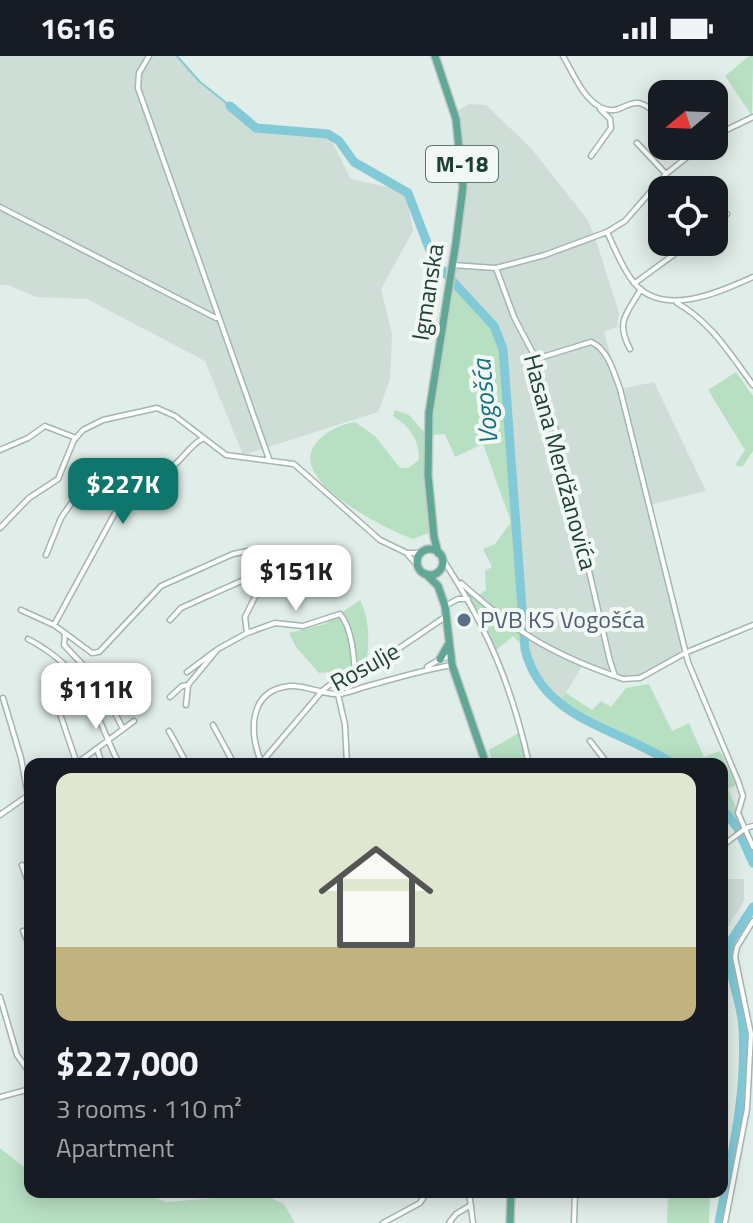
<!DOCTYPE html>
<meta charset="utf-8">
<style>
body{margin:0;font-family:"Titillium Web",sans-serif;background:#20242c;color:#f1f3f6;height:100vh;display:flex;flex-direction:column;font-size:30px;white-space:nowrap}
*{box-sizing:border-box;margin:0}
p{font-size:26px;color:#9ea1a6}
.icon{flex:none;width:44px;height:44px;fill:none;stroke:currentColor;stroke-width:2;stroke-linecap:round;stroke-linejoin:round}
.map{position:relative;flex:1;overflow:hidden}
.drawer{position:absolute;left:24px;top:702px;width:704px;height:440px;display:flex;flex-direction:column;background:#171b24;border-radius:16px;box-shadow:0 4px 20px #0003}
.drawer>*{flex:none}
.needle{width:52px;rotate:251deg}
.fabs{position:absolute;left:648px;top:24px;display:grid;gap:16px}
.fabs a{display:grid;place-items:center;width:80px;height:80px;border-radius:16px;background:#171b24;box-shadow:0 4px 20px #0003;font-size:40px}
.price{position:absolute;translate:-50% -68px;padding:0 18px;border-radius:16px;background:#fff;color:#222;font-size:26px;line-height:52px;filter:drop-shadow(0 2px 4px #0008)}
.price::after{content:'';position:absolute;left:50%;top:48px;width:24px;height:18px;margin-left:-12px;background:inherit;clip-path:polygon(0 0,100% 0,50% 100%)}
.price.on{background:#0f766e;color:#fff}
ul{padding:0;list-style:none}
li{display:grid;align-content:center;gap:16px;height:424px;padding:0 32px}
li span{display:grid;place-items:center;height:248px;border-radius:16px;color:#555}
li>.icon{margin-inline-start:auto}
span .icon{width:144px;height:144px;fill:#fffc;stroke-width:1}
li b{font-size:34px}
.status{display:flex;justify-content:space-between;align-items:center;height:56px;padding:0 40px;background:#171b24;direction:ltr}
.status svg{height:22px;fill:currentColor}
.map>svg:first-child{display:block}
.built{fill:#cfddd7}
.green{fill:#b7e0c3}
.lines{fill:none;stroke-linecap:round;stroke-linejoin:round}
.stream{stroke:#83cad8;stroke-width:2}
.river{stroke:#83cad8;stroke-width:9}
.minor-casing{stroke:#a3b6af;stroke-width:7}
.primary-casing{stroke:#c0cac7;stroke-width:10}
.minor{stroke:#fff;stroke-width:4}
.primary{stroke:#61a795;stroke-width:7}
.service-dot{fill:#5c6f8a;stroke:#f2f9f5;stroke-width:3}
.labels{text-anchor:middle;stroke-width:8;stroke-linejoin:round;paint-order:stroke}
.shield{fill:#f2f9f5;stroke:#5e7870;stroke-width:2}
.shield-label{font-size:22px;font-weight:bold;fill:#1f4037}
.street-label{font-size:24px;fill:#1f4037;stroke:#f2f9f5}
.service-label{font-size:24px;fill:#4e5e75;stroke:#f2f9f5;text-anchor:start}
.water-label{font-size:26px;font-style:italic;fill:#136f82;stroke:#f2f9f5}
</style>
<div class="status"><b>16:16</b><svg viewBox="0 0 49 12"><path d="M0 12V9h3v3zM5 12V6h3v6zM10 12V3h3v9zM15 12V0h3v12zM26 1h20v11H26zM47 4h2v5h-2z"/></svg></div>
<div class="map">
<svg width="753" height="1167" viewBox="0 0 753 1167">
<rect width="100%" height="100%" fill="#e1ede8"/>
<path class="built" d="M0,0H176L199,25L256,72L328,78L351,123L406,135L413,175L381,233L392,278L390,324L378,356L243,399L205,305L87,243L36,241L8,229H0Z
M469,48L486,49L531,92L587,163L595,181L619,257L617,271L604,276L620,333L654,326L706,435L650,449L687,596L632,624L583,609L559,648L537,624L525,593L506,307L450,223L463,131L454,57Z
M722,823H744V845L722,880Z"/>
<path class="green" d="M749,0H753L752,60L725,20Z
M450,223L494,270L503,293L525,593L513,580L495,595L460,527L476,541L486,534L485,515L492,511L483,493L495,488L511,466L483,388L455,401L445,378L427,379L434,475L413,483C386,473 283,423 317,386C328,374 339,369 355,366L375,380L400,412H408L419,404C419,383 410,371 393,360L395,354L409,359L426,378Z
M736,316L753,340V395L742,411L735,409L745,394L708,334Z
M360,544C370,563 370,591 365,612L319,617L296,591L289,577L325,568Z
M649,628L672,675L689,667L704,701L720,695L736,729L728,733L753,791V807L737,771L722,753V708H673L573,659L559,648L566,637L592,654L601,645L611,651L626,632Z
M522,675L529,708H493L489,694Z
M0,1092L30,1116V1136H137L167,1146L262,1138L284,1148L295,1167H0Z
M668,1136H710L709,1167H667Z"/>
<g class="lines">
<path class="stream" d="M177,0L199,25L230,50"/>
<path class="river" d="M230,50L256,72L328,78L339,85L354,106L408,137L434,205L494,270L503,293L525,593C542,665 621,672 673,708
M722,753L737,771L753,807
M719,1167C731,1102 747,1039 743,973C742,946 729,921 728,895L731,885L753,851"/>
<g class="minor-casing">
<path id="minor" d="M149,0L139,17L138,32L269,403
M563,0C573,17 583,42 600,51C627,65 629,26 662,64
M714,80L753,61
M637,87L666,118
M684,90L690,98
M591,100L611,72L610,63L600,53
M0,151L216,262
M714,168L727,158
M607,176C615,193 622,212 634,227C664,262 720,236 753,221
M452,209L496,212L545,199L607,176L625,165L666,118L701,90
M496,212L514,261L536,303L558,382L610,605L615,620L623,623L640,622L687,596L753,569
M635,227L691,186
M677,247C711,266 730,298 753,329
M630,293C615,265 627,258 641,233
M536,303L591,286C608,293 614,317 620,333L688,606L738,725L743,740L738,757L753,791
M0,394L28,382L45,370L76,382
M0,472L29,442L58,423L74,384L83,374L103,364L157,352L175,360L226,399L294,408L380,484L407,497H422
M46,499L61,462L91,419L100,418L122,442
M408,499L418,510
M440,499C486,569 511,626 529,708
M461,527C513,574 549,597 615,620
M445,550L458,543H468
M21,554L54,569L65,577L64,589L100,627L123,673
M170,564L181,552L257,518
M54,569L127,435C140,420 158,421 173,410C184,402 189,390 202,383
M65,577L92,597L99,596L161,530L233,498L248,495L252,500L259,526L257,537L245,561L247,577
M28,583C90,616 91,651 119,708
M427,611L440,603L450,600
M187,616L218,593L247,577L275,567L303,570L340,558C352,572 354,600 355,619
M50,628L77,708
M338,638L345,669L347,708
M170,641L182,630L188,629
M3,642L21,702L30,750
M186,649L188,629L217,594
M213,669L234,708
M169,675L187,708
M590,685L608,708
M97,693L102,708
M261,707L323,634L335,625L373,610L445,561
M76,708L134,665
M262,708C249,679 247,634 290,630C306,629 325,639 338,638C347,638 359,632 368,630C396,622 423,614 452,609
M0,759L30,738
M722,790L746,772L753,770
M22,809L30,832
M23,875L30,891
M0,941L17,999L30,1017
M0,1041L30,1033
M469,1136L473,1167
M383,1167L420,1147L427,1136
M449,1167L456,1158L471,1149
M574,1167L575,1136
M725,1167L747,1053L751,978L735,901L737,891L753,865"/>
</g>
<g class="primary-casing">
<path id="primary" d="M435,0L456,63L463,131L456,186L429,357L428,419L434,481L438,497
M417 506a13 13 0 1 1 26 0a13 13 0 1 1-26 0Z
M426,518L438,530L445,550L452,609L486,708
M440,603L448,589
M510,1167L511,1136"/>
</g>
<use href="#minor" class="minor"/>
<use href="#primary" class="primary"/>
</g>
<circle class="service-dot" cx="464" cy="564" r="8"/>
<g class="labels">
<rect class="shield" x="426" y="90" width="72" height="36" rx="6"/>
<g class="shield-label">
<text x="462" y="116">M-18</text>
</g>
<g class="street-label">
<text transform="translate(428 236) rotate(-81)" y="8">Igmanska</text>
<text transform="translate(560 406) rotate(75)" y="8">Hasana Merdžanovića</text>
<text transform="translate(365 611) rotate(-29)" y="8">Rosulje</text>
</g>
<g class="service-label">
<text x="480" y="572">PVB KS Vogošća</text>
</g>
<g class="water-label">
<text transform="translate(485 346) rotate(-95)" y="9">Vogošća</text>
</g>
</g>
</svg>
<div class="fabs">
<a><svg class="needle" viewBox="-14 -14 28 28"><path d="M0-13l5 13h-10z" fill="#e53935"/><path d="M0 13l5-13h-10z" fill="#9ea1a6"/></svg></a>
<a><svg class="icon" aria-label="locate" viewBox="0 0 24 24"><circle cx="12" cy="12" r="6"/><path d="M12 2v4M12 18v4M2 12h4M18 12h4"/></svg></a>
</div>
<b class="price on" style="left:123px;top:470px">$227K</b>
<b class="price" style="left:296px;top:557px">$151K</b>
<b class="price" style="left:96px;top:675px">$111K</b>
<section class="drawer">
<ul>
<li><span style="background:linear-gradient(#dfe7d0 70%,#c2b280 0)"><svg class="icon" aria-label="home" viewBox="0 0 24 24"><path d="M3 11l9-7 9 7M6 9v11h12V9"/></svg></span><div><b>$227,000</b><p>3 rooms · 110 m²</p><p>Apartment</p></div></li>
</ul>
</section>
</div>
